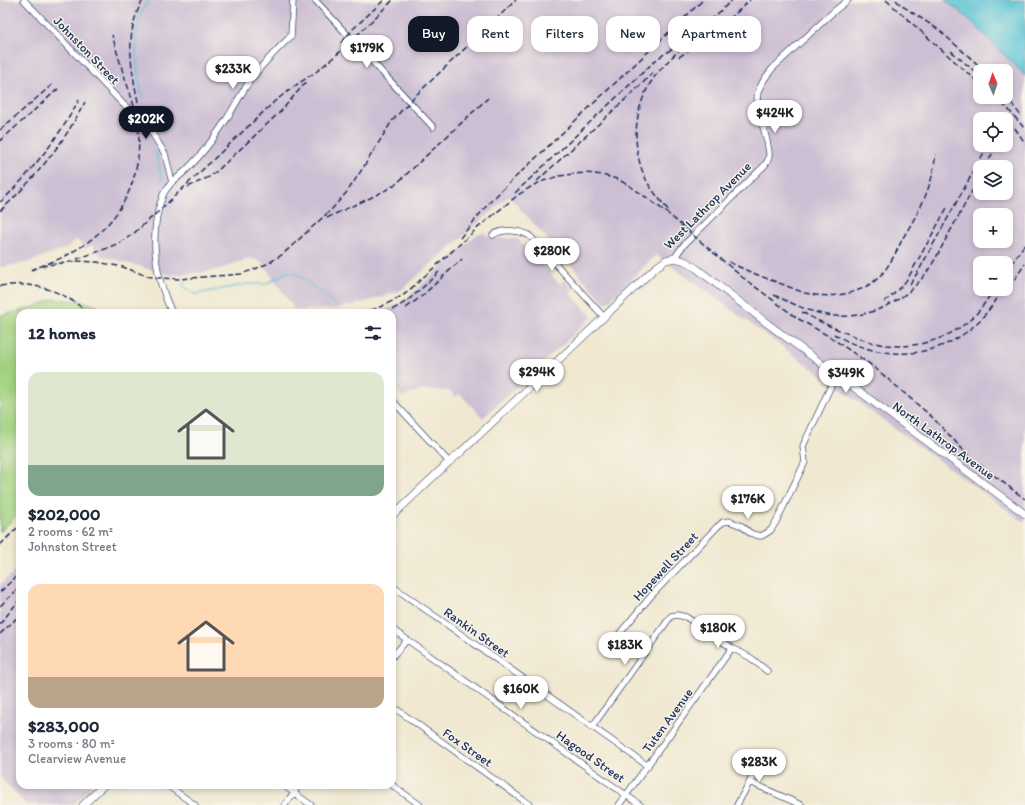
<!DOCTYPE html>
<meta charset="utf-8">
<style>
body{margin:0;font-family:Itim,sans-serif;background:#f2f2f3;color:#1f2937;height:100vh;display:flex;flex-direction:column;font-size:15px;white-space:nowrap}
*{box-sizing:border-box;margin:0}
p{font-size:13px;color:#747a83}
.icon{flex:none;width:22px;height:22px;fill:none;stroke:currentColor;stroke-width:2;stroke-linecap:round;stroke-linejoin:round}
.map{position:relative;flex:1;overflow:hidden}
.panel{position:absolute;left:16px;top:309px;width:380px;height:480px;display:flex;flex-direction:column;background:#fff;border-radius:12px;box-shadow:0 2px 6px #0003}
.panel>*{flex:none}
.guide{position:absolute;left:408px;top:16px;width:380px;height:36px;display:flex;gap:8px}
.needle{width:26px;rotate:358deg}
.controls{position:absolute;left:973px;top:64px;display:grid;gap:8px}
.controls a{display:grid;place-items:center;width:40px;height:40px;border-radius:8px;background:#fff;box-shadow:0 2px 6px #0003;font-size:20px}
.price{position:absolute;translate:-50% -34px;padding:0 9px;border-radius:14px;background:#fff;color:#222;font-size:13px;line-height:26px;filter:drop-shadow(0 1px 2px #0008)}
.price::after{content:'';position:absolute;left:50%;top:24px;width:12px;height:9px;margin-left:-6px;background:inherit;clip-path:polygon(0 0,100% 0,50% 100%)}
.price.on{background:#111827;color:#fff}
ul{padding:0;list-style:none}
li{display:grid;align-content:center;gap:8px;height:212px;padding:0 12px}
li span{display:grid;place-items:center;height:124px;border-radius:12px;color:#555}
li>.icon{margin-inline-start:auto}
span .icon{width:72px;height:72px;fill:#fffc;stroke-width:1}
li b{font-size:17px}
h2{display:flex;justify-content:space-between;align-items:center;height:48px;padding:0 12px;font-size:17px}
.pill{padding:0 14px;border-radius:12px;background:#fff;box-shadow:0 2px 6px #0003;font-size:14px;line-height:36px}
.pill.on{background:#111827;color:#fff}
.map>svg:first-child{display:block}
.industrial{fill:#ccbed3;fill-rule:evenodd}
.green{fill:#a2d280;stroke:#5e806f}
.water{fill:#5bc5d5;stroke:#3b7a9a}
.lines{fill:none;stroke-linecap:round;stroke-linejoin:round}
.stream{stroke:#5bc5d5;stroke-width:1.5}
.minor-casing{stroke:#3b4b6f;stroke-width:7}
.tertiary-casing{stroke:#3b4b6f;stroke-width:8}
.minor{stroke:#fff;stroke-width:5.5}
.tertiary{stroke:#fff;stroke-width:7}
.rail{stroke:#1b2f5e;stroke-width:1.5;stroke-dasharray:6 3;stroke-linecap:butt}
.labels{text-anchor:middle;stroke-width:3;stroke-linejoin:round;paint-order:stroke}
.street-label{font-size:13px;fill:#1b2f5e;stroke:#f7f3e8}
</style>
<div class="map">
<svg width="1025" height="805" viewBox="0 0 1025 805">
<rect width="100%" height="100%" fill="#f7f3e8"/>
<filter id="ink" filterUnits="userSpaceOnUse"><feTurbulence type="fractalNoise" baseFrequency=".025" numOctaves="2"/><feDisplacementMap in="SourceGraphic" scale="8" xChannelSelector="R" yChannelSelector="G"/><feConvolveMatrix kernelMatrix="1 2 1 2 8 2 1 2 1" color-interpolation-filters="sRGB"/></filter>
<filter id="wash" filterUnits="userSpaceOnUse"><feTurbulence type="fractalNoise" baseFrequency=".012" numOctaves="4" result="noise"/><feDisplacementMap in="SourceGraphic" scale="16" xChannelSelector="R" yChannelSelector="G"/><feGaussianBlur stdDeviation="0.9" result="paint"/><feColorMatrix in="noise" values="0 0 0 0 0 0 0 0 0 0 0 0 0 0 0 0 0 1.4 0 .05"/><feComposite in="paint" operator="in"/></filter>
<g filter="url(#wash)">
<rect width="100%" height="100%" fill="#f0e8d0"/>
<path class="industrial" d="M0,0H945L969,19L1025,76V523L656,255L606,304L509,196L400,291L361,303L337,309L295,310L262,262L250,258L220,269L204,272L170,275L102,256L92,245L86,248L76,239L67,248L26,263L0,267ZM980,71H1006V97H980ZM980,119H1006V145H980ZM980,167H1006V193H980ZM980,215H1006V241H980ZM980,263H1006V289H980Z
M484,233L491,238L518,239L560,284L565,280L574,290L570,293L592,317L554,352L483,418L460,394L456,397L450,391L425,390L415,392L403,397L392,385V313H379V311L392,307L405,300L477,234Z
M20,566V785H94L73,805H27L0,777V585Z"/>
<path class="green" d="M53,299L82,301L117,313H20V512L0,532V316L37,306Z"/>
<path class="water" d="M945,0H1025V76L969,19Z"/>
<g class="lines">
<path class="stream" d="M142,98C138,74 131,37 141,14C143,9 146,4 149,0
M155,150L162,180
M185,282L183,285L184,287L193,293L196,294L248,284H266L287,272L293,273L303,278L314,288L323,294
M328,299L337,306"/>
</g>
</g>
<g filter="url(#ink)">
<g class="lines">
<g class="minor-casing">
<path id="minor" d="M24,0L123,104L136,115L149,128L165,154L172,182C169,186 165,190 163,195C148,233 155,277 172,313
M315,0L433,127
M172,182C194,166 211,143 226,120C235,106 242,91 252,78C263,63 278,49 291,36L293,0
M493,235C502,228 522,230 531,237L604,317
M675,258C680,248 685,243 693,236L765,165C766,163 767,162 768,160C770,156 769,151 768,147C766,129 754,110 758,92C761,83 767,75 773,68L832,13L848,0
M392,400L449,462
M392,586L648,766
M392,629L640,805
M620,633L651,596L717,527L723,522L729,521L742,526L750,533L756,535L761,536L765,534L771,530L777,520L805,462L803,446L836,375
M392,657L407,640
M392,706L530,805
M592,727L671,616L677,615L686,617L732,648L751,658L767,671
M750,782L801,805
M167,785L195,805
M283,785L311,805
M392,785L420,805
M285,805L299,785
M619,805L732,648
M737,805L765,754"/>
</g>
<g class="tertiary-casing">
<path id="tertiary" d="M392,516L449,462L461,452L604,317L655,268L666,260L675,258L685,261L696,268L768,324L1025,514
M83,805L104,785"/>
</g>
<use href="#minor" class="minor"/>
<use href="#tertiary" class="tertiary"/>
<path class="rail" d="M886,0L980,84
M896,0L901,5L939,30L985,71
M341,43L353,29L384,0
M951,51L980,76
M679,57L717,31L750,0
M995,97L1008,109L1025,129
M1004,97L1011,103L1022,117
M138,102C131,67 124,33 143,0
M1009,121L1017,131L1025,143
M0,130L54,83
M0,141L59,88
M985,167L997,145
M537,181L642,84L654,71
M188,187L209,177L217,171L281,111L306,82
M515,193L657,59L682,42
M0,202L6,197L24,178L49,147L65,124L79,100
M668,210C662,202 655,194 649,185C631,154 632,113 651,82C656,74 663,67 669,60L732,0
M0,211C23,190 43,167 61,142C70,129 78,115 85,102
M327,218C350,206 374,198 396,184L488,98
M460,238L489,203L503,189L703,0
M77,259L105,249L121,242L133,234L159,211L275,101L299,83L316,72L341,51L393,0
M729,262C743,269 757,275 771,280C782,284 794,289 805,293C829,299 859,295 877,279C889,268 896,252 903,238C913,221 923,205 929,186C933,176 934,165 936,154
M41,266L76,261L97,262L123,267L147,276L159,278L178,279L229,275L241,274L255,269L269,263L283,254L332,209L347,192L363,168L392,121L413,98L516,0
M31,270C43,265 56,261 67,255C118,228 144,183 138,125C136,112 132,99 128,87C122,70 117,52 112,35
M1006,272L1025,244
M910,284L918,272L988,145
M0,286C8,285 17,284 25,285C47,286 72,297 87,313
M774,295C789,302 805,310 822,314C859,322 899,307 923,277C933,265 940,250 948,235C959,216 969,196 980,177
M1004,295L1025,264
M884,302C893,295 901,288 908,278L948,206
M406,308L422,296L462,259
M802,312C816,320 829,326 844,332C854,336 864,341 875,343C908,351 944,342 970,320C980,311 987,300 994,289
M362,313C378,309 391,302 405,294L481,225L518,195L534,185L546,180L559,176L573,174L587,173L602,175L617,179L630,186L643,195L666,212L742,277L797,318L830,337L874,367L932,417L971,458L1025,499
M384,313C407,305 424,286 441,270
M834,334C880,362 940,361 979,321C989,311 996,300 1004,289
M0,545L20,525
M0,592L20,573
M0,606L18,589
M0,624L20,599
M0,634L20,615"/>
</g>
</g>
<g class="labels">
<g class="street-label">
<text transform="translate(87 50) rotate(46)" y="5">Johnston Street</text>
<text transform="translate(707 205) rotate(-45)" y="5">West Lathrop Avenue</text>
<text transform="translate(944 440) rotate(36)" y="5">North Lathrop Avenue</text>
<text transform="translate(665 566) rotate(-47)" y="5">Hopewell Street</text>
<text transform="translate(477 632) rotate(35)" y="5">Rankin Street</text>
<text transform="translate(667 720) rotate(-54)" y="5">Tuten Avenue</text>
<text transform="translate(468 747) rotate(35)" y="5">Fox Street</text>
<text transform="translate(591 756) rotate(35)" y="5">Hagood Street</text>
</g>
</g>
</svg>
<div class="controls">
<a><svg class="needle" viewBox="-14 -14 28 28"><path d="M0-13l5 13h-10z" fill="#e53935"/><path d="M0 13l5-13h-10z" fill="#747a83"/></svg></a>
<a><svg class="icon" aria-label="locate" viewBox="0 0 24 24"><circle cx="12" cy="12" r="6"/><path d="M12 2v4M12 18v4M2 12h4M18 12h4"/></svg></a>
<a><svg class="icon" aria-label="layers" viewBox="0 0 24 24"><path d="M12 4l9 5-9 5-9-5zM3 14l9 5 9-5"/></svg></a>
<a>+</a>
<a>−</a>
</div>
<b class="price" style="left:367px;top:69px">$179K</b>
<b class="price" style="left:233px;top:90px">$233K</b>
<b class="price" style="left:775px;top:134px">$424K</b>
<b class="price on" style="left:146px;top:140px">$202K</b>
<b class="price" style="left:552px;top:272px">$280K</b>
<b class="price" style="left:537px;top:393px">$294K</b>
<b class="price" style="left:846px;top:394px">$349K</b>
<b class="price" style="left:748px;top:520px">$176K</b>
<b class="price" style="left:718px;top:649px">$180K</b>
<b class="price" style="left:625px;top:666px">$183K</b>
<b class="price" style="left:521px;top:710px">$160K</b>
<b class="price" style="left:759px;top:783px">$283K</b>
<div class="guide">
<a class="pill on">Buy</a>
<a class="pill">Rent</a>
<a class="pill">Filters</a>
<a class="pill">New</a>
<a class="pill">Apartment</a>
</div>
<section class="panel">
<h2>12 homes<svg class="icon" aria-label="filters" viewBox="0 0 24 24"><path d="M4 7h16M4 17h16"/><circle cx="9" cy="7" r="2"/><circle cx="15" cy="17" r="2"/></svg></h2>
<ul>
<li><span style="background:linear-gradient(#dfe7d0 75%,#7fa58c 0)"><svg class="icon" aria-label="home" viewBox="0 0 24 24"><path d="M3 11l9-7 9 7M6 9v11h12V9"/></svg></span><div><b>$202,000</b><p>2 rooms · 62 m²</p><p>Johnston Street</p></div></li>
<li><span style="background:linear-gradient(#ffd9b3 75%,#b9a48a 0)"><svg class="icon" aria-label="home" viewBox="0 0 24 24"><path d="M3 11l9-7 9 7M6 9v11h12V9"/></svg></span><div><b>$283,000</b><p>3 rooms · 80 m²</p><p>Clearview Avenue</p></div></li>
</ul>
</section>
</div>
